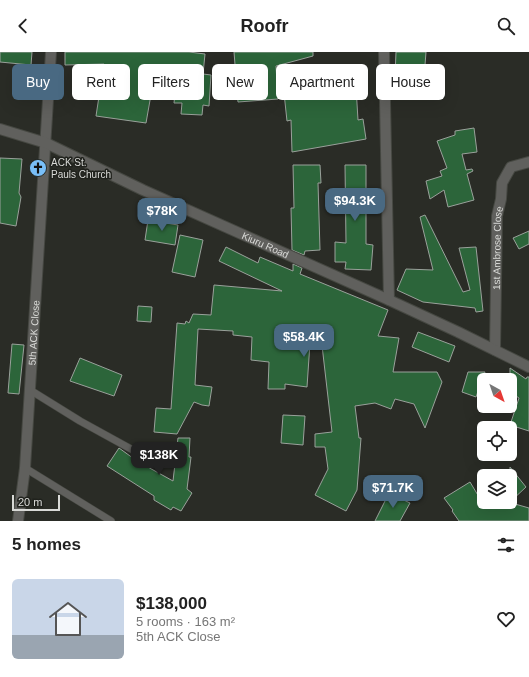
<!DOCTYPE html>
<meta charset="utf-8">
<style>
body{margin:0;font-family:Arial,sans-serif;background:#f6f6f6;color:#222;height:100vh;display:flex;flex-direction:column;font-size:15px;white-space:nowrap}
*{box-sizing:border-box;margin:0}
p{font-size:13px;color:#767676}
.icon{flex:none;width:22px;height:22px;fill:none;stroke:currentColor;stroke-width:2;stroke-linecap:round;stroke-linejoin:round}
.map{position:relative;height:469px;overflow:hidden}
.panel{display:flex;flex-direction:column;background:#fff;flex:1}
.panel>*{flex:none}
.hud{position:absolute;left:12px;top:12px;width:505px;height:36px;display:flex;gap:8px}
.needle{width:26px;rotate:140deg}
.fabs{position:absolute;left:477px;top:321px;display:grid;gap:8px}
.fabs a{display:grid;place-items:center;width:40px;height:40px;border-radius:6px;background:#fff;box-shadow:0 4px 16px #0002;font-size:20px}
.scale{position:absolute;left:12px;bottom:10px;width:48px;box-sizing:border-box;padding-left:4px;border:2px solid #d9dad7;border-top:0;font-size:11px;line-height:14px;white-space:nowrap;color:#d9dad7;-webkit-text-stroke:3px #20221d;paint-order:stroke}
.price{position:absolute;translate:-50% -34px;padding:0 9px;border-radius:8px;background:#496982;color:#fff;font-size:13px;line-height:26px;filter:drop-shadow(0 1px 2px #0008)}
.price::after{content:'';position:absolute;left:50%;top:24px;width:12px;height:9px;margin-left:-6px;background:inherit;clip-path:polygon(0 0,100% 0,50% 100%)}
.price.current{background:#222;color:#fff}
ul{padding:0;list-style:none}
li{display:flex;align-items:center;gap:12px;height:100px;padding:0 12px}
li span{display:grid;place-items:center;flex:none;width:112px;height:80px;border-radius:6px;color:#555}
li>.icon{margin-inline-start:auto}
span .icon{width:48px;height:48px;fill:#fffc;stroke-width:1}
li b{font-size:17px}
h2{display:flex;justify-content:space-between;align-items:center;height:48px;padding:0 12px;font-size:17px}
.tag{padding:0 14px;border-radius:6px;background:#fff;box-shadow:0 4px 16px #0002;font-size:14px;line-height:36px}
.tag.current{background:#496982;color:#fff}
header{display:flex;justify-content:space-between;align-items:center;height:52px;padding:0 12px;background:#fff;font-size:18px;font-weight:700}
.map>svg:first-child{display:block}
.building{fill:#2c653a;stroke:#9aa19b}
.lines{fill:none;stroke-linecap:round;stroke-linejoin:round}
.service-casing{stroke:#464842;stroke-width:8}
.minor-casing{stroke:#464842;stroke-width:12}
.tertiary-casing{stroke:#464842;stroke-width:12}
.service{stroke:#60605d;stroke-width:7}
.minor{stroke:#60605d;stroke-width:10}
.tertiary{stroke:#60605d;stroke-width:10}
.labels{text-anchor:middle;stroke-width:3;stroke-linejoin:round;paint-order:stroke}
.poi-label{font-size:10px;fill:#d9dad7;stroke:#20221d;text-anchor:start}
.street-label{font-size:10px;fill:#d9dad7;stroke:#20221d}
</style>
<header><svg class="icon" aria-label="back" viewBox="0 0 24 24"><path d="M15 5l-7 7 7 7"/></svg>Roofr<svg class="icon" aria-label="search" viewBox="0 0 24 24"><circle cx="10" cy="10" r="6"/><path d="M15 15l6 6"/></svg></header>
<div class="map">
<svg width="529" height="469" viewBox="0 0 529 469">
<rect width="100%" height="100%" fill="#2a2c26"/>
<path class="building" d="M0,0H32L31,13L0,10Z
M65,0H189L205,2L203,22L211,23L209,54L203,53L202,63L181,62L182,51H174L175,41L152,37L146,71L96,64L104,12L65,13Z
M234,0H313V4L276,14L278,47L238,50Z
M396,0H426L424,26L395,24Z
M356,35L358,68L363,67L366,87L292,100L291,68L287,69L284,41Z
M474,76L477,100L462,102L466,118L472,117L473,119L467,122L474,148L448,155L444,138L430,147L426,129L442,124L440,119L447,116L437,89L455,83V79Z
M0,106L22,107L19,141L21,145L16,174L0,171Z
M293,113H320L321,131H318L320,198L305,199L304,203L292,198L291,156H294Z
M345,113H366V192L373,193L371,218L345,217L346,210H335V190L346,191Z
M425,163L463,240L470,238L459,196L476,195L483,259L476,260L475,256L423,250L397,238L406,217L433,218L420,165Z
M148,168L178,173L175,193L145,188Z
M529,179V192L519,197L513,186Z
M180,183L203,188L195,225L172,220Z
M226,195L258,211L260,205L293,219V212L302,216L300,222L388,258L378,284L399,286L393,320H437L442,330L425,376L414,352L395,347L391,357L375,351L355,354L359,386H361L357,438L346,459L315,443L328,417L325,395H315V382L332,380L320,276H311L307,335L285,332V337H268L269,310L251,308L252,285L233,283V279L198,277L195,333L212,335L209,354L202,353L194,350L177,382L154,380L156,356L171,357L177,271L185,272L186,269L189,271L193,262L211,263L214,233L282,239L219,209Z
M138,254L152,255L151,270L137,269Z
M418,280L455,294L449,310L412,295Z
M12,292L24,293L19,342L8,341Z
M80,306L122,323L114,344L70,329Z
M510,316L526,327L527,325H529V379L510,373L519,346L510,340Z
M468,320H485L476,345L462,340Z
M283,363L305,364L303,393L281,391Z
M178,386H190L189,405H191L187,437L192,441L181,459L173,455L171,458L154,448V444L107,414L119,396L137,409L173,429Z
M510,415L526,435L510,450Z
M470,430L482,450H508L529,456V469H459L452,459L453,458L444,446Z
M389,441L410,451L400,469H375Z"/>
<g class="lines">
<g class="service-casing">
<path id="service" d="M30,338L80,369L140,402L166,401
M25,416L111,469"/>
</g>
<g class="minor-casing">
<g id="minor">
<path d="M384,0L389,248"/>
<path id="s1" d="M495,298L497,164L501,147L502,131L511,115L529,110"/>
<path id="s2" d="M18,469L25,416L51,0"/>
</g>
</g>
<g class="tertiary-casing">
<g id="tertiary">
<path id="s3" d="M0,77L46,91L143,138L389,248L458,280L529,315"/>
</g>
</g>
<use href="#service" class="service"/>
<use href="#minor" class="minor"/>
<use href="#tertiary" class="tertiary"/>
</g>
<defs>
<g id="church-disc" transform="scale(0.9)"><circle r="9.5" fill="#79bff8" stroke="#20221d"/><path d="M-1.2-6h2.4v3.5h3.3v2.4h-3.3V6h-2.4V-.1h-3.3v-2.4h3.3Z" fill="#111"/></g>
</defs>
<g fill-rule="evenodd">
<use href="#church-disc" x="38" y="116"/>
</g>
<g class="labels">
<g class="poi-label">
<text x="51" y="114">ACK St.<tspan x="51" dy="12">Pauls Church</tspan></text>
</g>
<g class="street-label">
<text dy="4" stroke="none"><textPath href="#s3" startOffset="290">Kiuru Road</textPath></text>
<text dy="4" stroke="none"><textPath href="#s1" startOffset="102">1st Ambrose Close</textPath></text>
<text dy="4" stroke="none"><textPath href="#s2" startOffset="189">5th ACK Close</textPath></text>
</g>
</g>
</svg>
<div class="fabs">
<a><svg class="needle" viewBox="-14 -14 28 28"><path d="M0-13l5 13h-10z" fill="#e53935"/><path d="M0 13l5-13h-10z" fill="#767676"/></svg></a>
<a><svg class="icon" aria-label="locate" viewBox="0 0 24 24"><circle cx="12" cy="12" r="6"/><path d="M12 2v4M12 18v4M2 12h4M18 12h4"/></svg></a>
<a><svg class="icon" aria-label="layers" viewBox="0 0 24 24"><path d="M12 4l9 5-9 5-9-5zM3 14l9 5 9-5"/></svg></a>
</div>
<div class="scale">20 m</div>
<b class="price" style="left:355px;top:170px">$94.3K</b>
<b class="price" style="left:162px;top:180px">$78K</b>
<b class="price" style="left:304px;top:306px">$58.4K</b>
<b class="price current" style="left:159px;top:424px">$138K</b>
<b class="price" style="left:393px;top:457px">$71.7K</b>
<div class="hud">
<a class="tag current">Buy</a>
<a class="tag">Rent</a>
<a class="tag">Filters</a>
<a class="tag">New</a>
<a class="tag">Apartment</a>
<a class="tag">House</a>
</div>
</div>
<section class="panel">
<h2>5 homes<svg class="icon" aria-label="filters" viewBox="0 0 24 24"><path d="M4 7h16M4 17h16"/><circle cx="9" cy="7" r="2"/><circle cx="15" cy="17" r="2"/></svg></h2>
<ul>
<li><span style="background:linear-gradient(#c9d6e8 70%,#9aa5b1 0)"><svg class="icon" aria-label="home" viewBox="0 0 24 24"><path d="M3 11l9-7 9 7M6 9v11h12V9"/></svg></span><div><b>$138,000</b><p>5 rooms · 163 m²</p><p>5th ACK Close</p></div><svg class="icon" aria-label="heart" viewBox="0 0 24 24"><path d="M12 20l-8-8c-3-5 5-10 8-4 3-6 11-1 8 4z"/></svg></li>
</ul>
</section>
